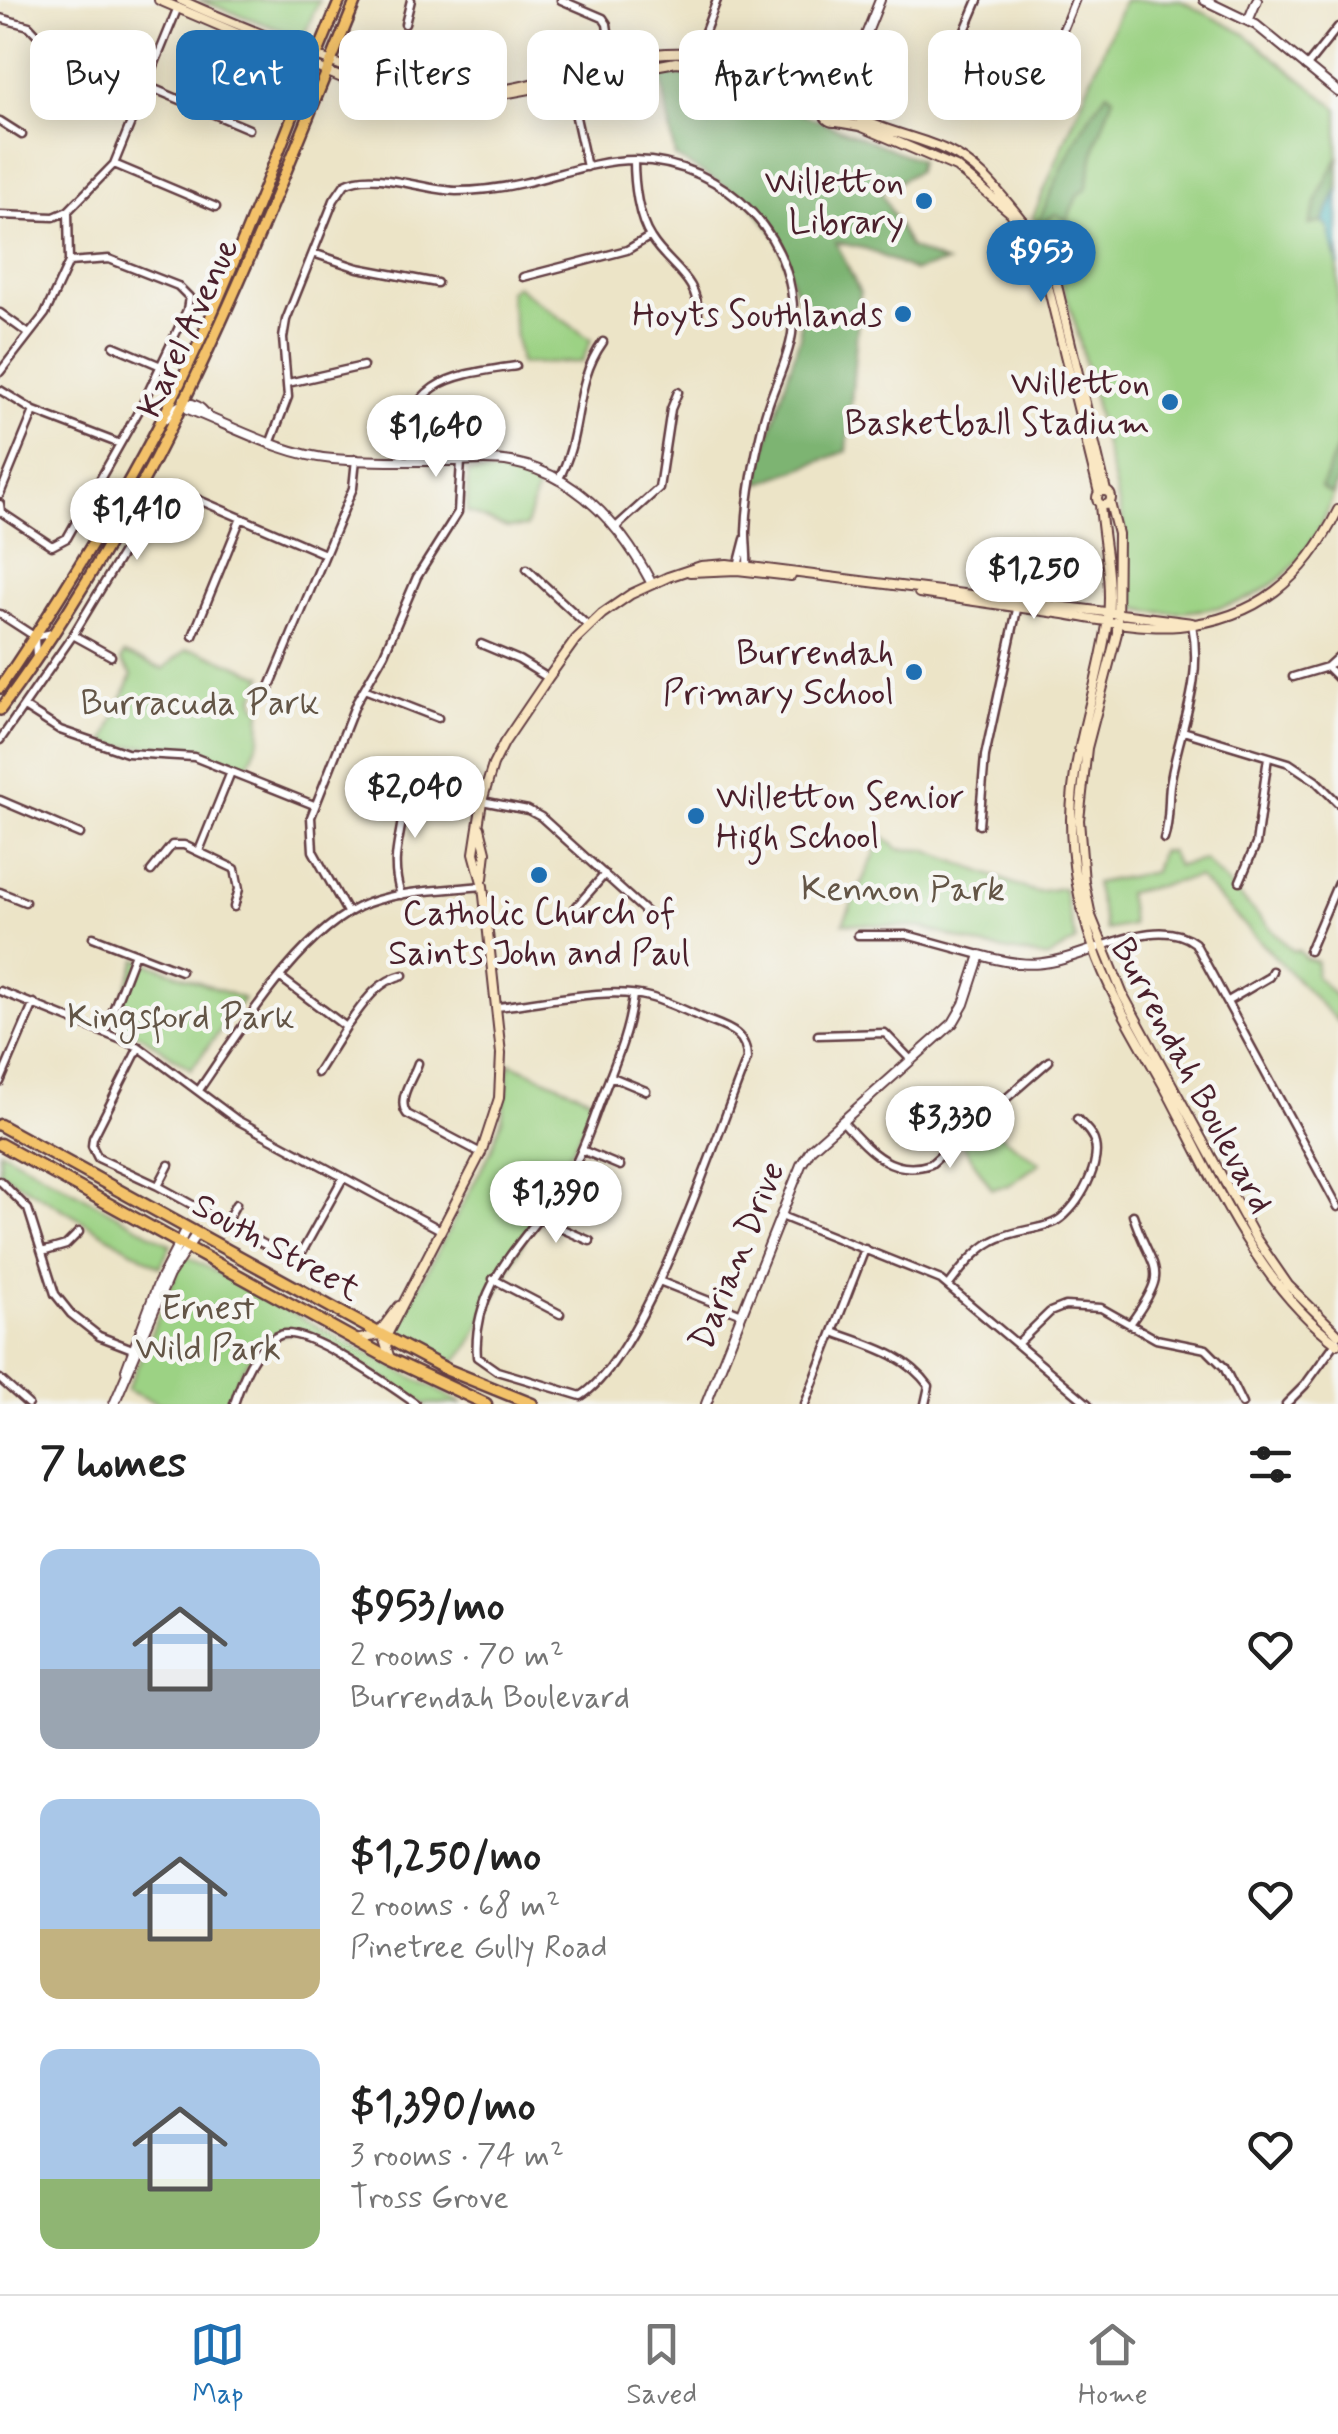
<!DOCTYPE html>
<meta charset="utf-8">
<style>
body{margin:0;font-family:Mynerve,sans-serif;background:#f2f2f2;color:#222;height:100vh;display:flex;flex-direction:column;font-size:38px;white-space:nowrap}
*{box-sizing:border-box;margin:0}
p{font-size:32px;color:#767676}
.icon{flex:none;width:55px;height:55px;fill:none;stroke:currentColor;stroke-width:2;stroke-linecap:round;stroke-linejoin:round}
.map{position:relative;height:1404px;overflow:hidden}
.details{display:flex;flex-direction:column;background:#fff;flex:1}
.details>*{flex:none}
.top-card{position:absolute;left:30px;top:30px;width:1280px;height:90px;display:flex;gap:20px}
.price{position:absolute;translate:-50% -85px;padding:0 22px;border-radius:35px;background:#fff;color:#222;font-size:32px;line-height:65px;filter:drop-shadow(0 2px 5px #0008)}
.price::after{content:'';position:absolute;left:50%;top:60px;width:30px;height:22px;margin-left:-15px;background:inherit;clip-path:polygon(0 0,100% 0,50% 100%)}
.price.selected{background:#1f6fb2;color:#fff}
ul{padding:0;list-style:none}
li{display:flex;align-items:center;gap:30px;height:250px;padding:0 40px}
li span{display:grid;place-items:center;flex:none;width:280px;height:200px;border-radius:20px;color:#555}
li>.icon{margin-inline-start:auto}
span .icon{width:120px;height:120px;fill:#fffc;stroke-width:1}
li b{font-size:42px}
h2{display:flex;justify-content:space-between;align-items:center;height:120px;padding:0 40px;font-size:42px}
.tag{padding:0 35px;border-radius:20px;background:#fff;box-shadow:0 5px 25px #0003;font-size:35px;line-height:90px}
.tag.selected{background:#1f6fb2;color:#fff}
.menu{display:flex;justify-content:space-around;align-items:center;height:140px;border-top:2px solid #e0e0e0;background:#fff;font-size:28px;color:#767676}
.menu a{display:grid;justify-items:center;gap:5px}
.menu .selected{color:#1f6fb2}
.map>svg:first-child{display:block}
.green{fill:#9cd284;stroke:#737858;stroke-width:2.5}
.forest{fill:#7db472;stroke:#646a4e;stroke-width:2.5}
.water{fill:#43b4ba;stroke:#466a72;stroke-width:2.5}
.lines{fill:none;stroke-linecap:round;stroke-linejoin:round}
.minor-casing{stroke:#623d42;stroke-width:11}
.tertiary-casing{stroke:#623d42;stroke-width:12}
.secondary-casing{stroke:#623d42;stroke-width:12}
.primary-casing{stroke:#623d42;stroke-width:14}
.trunk-casing{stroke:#623d42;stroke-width:15}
.minor{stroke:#fff;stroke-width:6}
.tertiary{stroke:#fff;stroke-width:8}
.secondary{stroke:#fae7c3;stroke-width:8}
.primary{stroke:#f3c26a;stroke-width:9}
.trunk{stroke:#f3c26a;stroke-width:10}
.poi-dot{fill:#1f6fb2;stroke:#f6f6f2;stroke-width:4}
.labels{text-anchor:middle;stroke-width:9;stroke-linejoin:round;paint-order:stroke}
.poi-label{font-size:35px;fill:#4a1f2b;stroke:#f6f6f2;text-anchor:end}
.street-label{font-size:35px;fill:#4a1f2b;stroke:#f6f6f2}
.park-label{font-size:35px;fill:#635546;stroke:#f6f6f2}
</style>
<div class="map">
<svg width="1338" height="1404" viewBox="0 0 1338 1404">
<rect width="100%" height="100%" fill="#f6f6f2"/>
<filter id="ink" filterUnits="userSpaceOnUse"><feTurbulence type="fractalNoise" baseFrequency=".01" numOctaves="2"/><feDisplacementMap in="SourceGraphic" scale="20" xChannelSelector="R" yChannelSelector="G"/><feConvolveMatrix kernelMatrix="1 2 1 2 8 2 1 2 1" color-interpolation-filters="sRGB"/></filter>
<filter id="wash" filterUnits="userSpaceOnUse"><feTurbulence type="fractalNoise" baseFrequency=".0048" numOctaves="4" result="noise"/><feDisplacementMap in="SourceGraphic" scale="40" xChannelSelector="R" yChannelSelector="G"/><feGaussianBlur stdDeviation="2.25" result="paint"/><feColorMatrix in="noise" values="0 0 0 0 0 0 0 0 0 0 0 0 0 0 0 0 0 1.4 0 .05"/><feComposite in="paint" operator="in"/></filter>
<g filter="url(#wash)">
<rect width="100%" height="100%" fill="#ece4c7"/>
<path class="green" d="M199,0H319L303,38Z
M1124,0H1179L1245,34L1338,109C1338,197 1338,286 1338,375C1338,403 1338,455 1337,481C1323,540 1283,595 1220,607C1192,612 1157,617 1130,606L1122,517L1077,330L1059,273L1039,225L1033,217Z
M516,286L591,340L582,362L520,364L509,291Z
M468,472L504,473L538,485L526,527L507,528L467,512Z
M186,650L199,651L263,676L254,697L256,706L261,708L260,738L246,770L187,747L117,746L105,741L132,675L121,661L124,654L163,669Z
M883,836L898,849L925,850L1035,892L1063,888L1076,941L1048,958L982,946L924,928L843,923Z
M1160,851L1170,852L1177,866L1204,860L1292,950L1299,951L1305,958L1317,962L1316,976L1338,999V1022L1198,877L1127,893L1132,925L1106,930L1095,883L1154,872Z
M137,959L244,999L191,1069L145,1038L113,1022Z
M510,1063L597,1101L468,1348L454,1362L392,1336L491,1151L502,1119Z
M982,1122L1040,1163L1009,1185L992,1189L961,1142Z
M0,1150L171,1245L160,1267L0,1172Z
M184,1255L463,1404H425L307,1332C258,1329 243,1365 227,1404H159L127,1390Z"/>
<path class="forest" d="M661,75H691L723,83L919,160L917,171L881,192L910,248L946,263L914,271L867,249L836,242L860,293L847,451L758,484L765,449L800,336V304L777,237L747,199L675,157Z
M1107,92L1113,97L1097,140L1086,190L1078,194L1067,221L1056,214L1040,224L1038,222C1058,177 1076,131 1107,92Z
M1338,158V189L1323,222L1309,225L1320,192Z
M1338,446V479L1332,494L1321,488Z"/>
<path class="water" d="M1338,189V266L1329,228L1323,222Z"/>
</g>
<g filter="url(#ink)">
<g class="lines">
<g class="minor-casing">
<path id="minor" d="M561,0L603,18L607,24L614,73
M978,0L958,47L957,59L964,66L1026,97L1038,91L1075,0
M0,18L29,26L63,62
M405,24L411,0
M696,55L717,0
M1306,67L1338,27
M568,81L587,167
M145,85L249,129
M0,121L22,135
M634,160C634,183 638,219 651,238C669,267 700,278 698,317
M114,164L216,207
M0,215L54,217L68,211L114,164L178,7
M313,253L358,268L437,283
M523,277L627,250L649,237
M0,313L29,334
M114,346L161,366
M0,372L45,314L69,262L68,211
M288,383L363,366
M0,390L34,411L120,444
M270,444L288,397L283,338L286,320L334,200L345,184C372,169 423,190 456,191C478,191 501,188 523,183C559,175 597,160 634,160C726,161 804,241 792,334C787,367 768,395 762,428C754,461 747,498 746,532C746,545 748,558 747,570
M401,461C408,379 447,376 516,366
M558,480C584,434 572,385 603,342
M0,494L34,411
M0,504L1,512L52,546L67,538L142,405L187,310L189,297L178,286L109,259L69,262
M616,527L659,488L671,409L678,392
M527,569L588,626
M737,570L745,539
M0,614L34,636
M73,635L111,656
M193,636L241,518
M481,644L519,660L548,678
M36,657L35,637L52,633
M1327,667L1338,678
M1293,677L1327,667L1338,657
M364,689L438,718
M266,696L353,488L356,459
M24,707L60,730L127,753L194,757L314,805
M1183,731L1289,763L1316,781L1338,803
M0,740L73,635L161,489L171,488L325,554
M0,800L80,834
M482,801L528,810L541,817L646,912
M979,825L985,756L1018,605
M1164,839C1170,821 1168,803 1170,785C1179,727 1204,685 1192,624
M199,851L231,772
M151,871L172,845H184L235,869L239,889L234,907
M1240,881L1256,844L1268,757
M0,892L25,902
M401,895C387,852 406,833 403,795
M347,912L313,851L311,817L356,703L384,654L417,577L458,512L461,461
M569,915L605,874
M858,935H907L980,955
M93,937L181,971
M1102,946C1130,936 1169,923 1195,943L1338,1207
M1309,951L1338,883
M281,978L346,1027C363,1005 375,982 403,975
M0,991L139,1047L237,1120L441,1230
M1228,1001L1269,977L1272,971
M496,1007C541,1003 606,986 649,997C669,1002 688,1012 707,1020C728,1028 747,1033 747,1059C716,1136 646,1355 581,1396L497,1371L477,1357C471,1279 533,1236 569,1176C582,1154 590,1129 599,1105C613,1068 629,1034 633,995
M105,1031L135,953
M818,1035L885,1033L911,1060
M139,1047L93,1138L92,1146L98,1158L158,1186L289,1258L302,1252L343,1178
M418,1063C413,1079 396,1099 407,1114L481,1153
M317,1073L346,1027
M610,1076L646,1091
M0,1082L34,1003
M199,1090C239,1032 302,928 368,903C403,890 446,890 483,886
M842,1121C867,1148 890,1178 931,1164L1049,1061
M582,1150L620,1166
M0,1181L28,1209L55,1294L71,1314L99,1336L135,1350
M158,1186L169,1165
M781,1216L941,1280L1088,1404
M537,1218L590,1241
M225,1224L236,1204
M42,1252L66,1245L79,1232
M493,1279L560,1314
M659,1281L742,1314
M949,1285C961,1269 976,1250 993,1241C1012,1230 1034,1231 1053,1223C1075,1214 1101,1167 1095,1144C1093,1134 1084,1126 1077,1119
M1130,1324C1173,1265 1152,1274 1133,1215
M833,1332C868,1345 906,1354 929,1386L925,1404
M1017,1344L1050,1312L1065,1306L1101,1308L1156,1339L1206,1349L1224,1367L1242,1404
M0,1379L28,1404
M234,1404C242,1380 254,1345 280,1335C306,1325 393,1388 416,1404
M805,1404L865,1249
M1286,1404L1305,1385L1337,1341"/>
</g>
<g class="tertiary-casing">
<path id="tertiary" d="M1204,0L1256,25L1338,92
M1248,21L1257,0
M833,101L843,92L880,0
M184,399L188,409C234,427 284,455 333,459C372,462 411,461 449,461C469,461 491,458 511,462C577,475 622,527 652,584
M166,418C178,402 192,397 206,414
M126,1370L158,1284L187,1228
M114,1404L169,1275L197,1233
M706,1404L801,1165L811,1149L953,1023L964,1004L980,955C1031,970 1048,965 1097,948"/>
</g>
<g class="secondary-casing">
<path id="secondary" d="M159,0L349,81L418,98L471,100L676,62C725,65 772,89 817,107L825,114
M181,0C213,15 246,28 279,41C334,63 394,90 454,93C534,97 607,49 687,53C736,55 784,87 831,102
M824 112a10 10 0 1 1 20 0a10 10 0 1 1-20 0Z
M844,108C872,130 914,135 946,150C985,168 1004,200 1031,231
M837,122L860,126L956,167L1011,213L1025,238
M1039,241L1055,277L1106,491
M1028,243L1049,290L1099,493
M1097 498a7 7 0 1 1 14 0a7 7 0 1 1-14 0Z
M1110,503L1118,534L1117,633L1087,748L1079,820L1084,882L1091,916L1123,995L1255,1237L1288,1285L1338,1334
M1100,505C1103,543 1112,579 1108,618C1099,686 1072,749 1071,819C1071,862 1079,905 1093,946C1110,996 1140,1042 1165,1088C1211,1174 1257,1286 1338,1344
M690,572L737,570L791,576
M919,593C967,600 1016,607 1064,614C1100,620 1142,629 1179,626C1257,619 1305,578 1338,510
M480,828L486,852L483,878
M356,1340L388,1333L481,1153L499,1098L501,1054L483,886L474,853L482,801L493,765L504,743L548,678L576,639L602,614L631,594L668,577L701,566L727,564L1192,623
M390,1359L381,1330L399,1306"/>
</g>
<g class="primary-casing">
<path id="primary" d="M0,688C74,579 143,466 198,345C250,232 291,115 340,0
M0,710C160,496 256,245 356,0"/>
</g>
<g class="trunk-casing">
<path id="trunk" d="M0,1125L382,1335L448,1370L532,1404
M0,1144L390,1359L486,1404"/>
</g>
<use href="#minor" class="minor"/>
<use href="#tertiary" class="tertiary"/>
<use href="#secondary" class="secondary"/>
<use href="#primary" class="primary"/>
<use href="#trunk" class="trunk"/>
</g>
</g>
<g class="poi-dot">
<circle cx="924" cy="201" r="10"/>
<circle cx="903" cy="314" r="10"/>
<circle cx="1170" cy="402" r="10"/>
<circle cx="914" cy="672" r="10"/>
<circle cx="696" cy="816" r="10"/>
<circle cx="539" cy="875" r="10"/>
</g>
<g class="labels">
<g class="poi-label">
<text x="904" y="193">Willetton<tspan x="904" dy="40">Library</tspan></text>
<text x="883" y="326">Hoyts Southlands</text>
<text x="1150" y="394">Willetton<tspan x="1150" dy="40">Basketball Stadium</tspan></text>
<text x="894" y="664">Burrendah<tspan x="894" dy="40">Primary School</tspan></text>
<text x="716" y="808" text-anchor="start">Willetton Senior<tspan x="716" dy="40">High School</tspan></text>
<text x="539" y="924" text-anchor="middle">Catholic Church of<tspan x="539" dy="40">Saints John and Paul</tspan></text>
</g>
<g class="street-label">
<text transform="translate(187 327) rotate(-65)" y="12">Karel Avenue</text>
<text transform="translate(1193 1075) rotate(62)" y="12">Burrendah Boulevard</text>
<text transform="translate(277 1246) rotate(29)" y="12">South Street</text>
<text transform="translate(736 1255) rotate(-68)" y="12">Darian Drive</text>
</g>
<g class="park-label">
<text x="200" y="714">Burracuda Park</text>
<text x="903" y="900">Kennon Park</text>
<text x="181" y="1028">Kingsford Park</text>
<text x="208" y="1319">Ernest<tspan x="208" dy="40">Wild Park</tspan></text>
</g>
</g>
</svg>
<b class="price selected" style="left:1041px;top:305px">$953</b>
<b class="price" style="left:436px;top:480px">$1,640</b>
<b class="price" style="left:137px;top:563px">$1,410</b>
<b class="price" style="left:1034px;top:622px">$1,250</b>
<b class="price" style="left:415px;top:841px">$2,040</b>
<b class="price" style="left:950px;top:1171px">$3,330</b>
<b class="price" style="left:556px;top:1246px">$1,390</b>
<div class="top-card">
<a class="tag">Buy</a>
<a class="tag selected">Rent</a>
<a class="tag">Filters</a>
<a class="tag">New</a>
<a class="tag">Apartment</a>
<a class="tag">House</a>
</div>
</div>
<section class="details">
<h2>7 homes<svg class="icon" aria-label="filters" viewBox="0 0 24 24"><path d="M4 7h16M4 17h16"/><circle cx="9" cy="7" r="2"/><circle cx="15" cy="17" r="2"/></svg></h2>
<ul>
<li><span style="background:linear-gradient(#a9c7e8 60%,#9aa5b1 0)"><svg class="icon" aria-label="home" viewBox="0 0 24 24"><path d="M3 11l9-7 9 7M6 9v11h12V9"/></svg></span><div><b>$953/mo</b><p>2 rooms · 70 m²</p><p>Burrendah Boulevard</p></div><svg class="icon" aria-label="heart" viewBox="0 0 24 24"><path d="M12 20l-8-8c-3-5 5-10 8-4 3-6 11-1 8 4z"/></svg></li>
<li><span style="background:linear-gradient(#a9c7e8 65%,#c2b280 0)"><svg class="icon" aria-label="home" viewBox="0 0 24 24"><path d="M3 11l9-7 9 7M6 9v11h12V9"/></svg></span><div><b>$1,250/mo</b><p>2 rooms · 68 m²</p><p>Pinetree Gully Road</p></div><svg class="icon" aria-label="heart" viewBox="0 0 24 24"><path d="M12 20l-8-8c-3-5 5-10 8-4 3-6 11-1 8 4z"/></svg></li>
<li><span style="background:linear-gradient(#a9c7e8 65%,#8fb573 0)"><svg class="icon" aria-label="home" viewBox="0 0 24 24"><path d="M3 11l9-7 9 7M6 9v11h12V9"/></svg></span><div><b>$1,390/mo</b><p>3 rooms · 74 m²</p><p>Tross Grove</p></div><svg class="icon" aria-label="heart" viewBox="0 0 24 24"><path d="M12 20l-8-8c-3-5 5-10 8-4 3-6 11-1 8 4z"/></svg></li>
</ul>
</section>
<nav class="menu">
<a class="selected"><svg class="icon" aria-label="map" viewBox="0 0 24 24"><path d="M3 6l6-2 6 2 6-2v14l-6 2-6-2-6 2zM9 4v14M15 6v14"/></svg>Map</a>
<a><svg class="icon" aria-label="saved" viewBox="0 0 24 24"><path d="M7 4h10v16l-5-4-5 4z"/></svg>Saved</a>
<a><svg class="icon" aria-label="home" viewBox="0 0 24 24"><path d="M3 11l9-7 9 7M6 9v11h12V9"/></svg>Home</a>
</nav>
